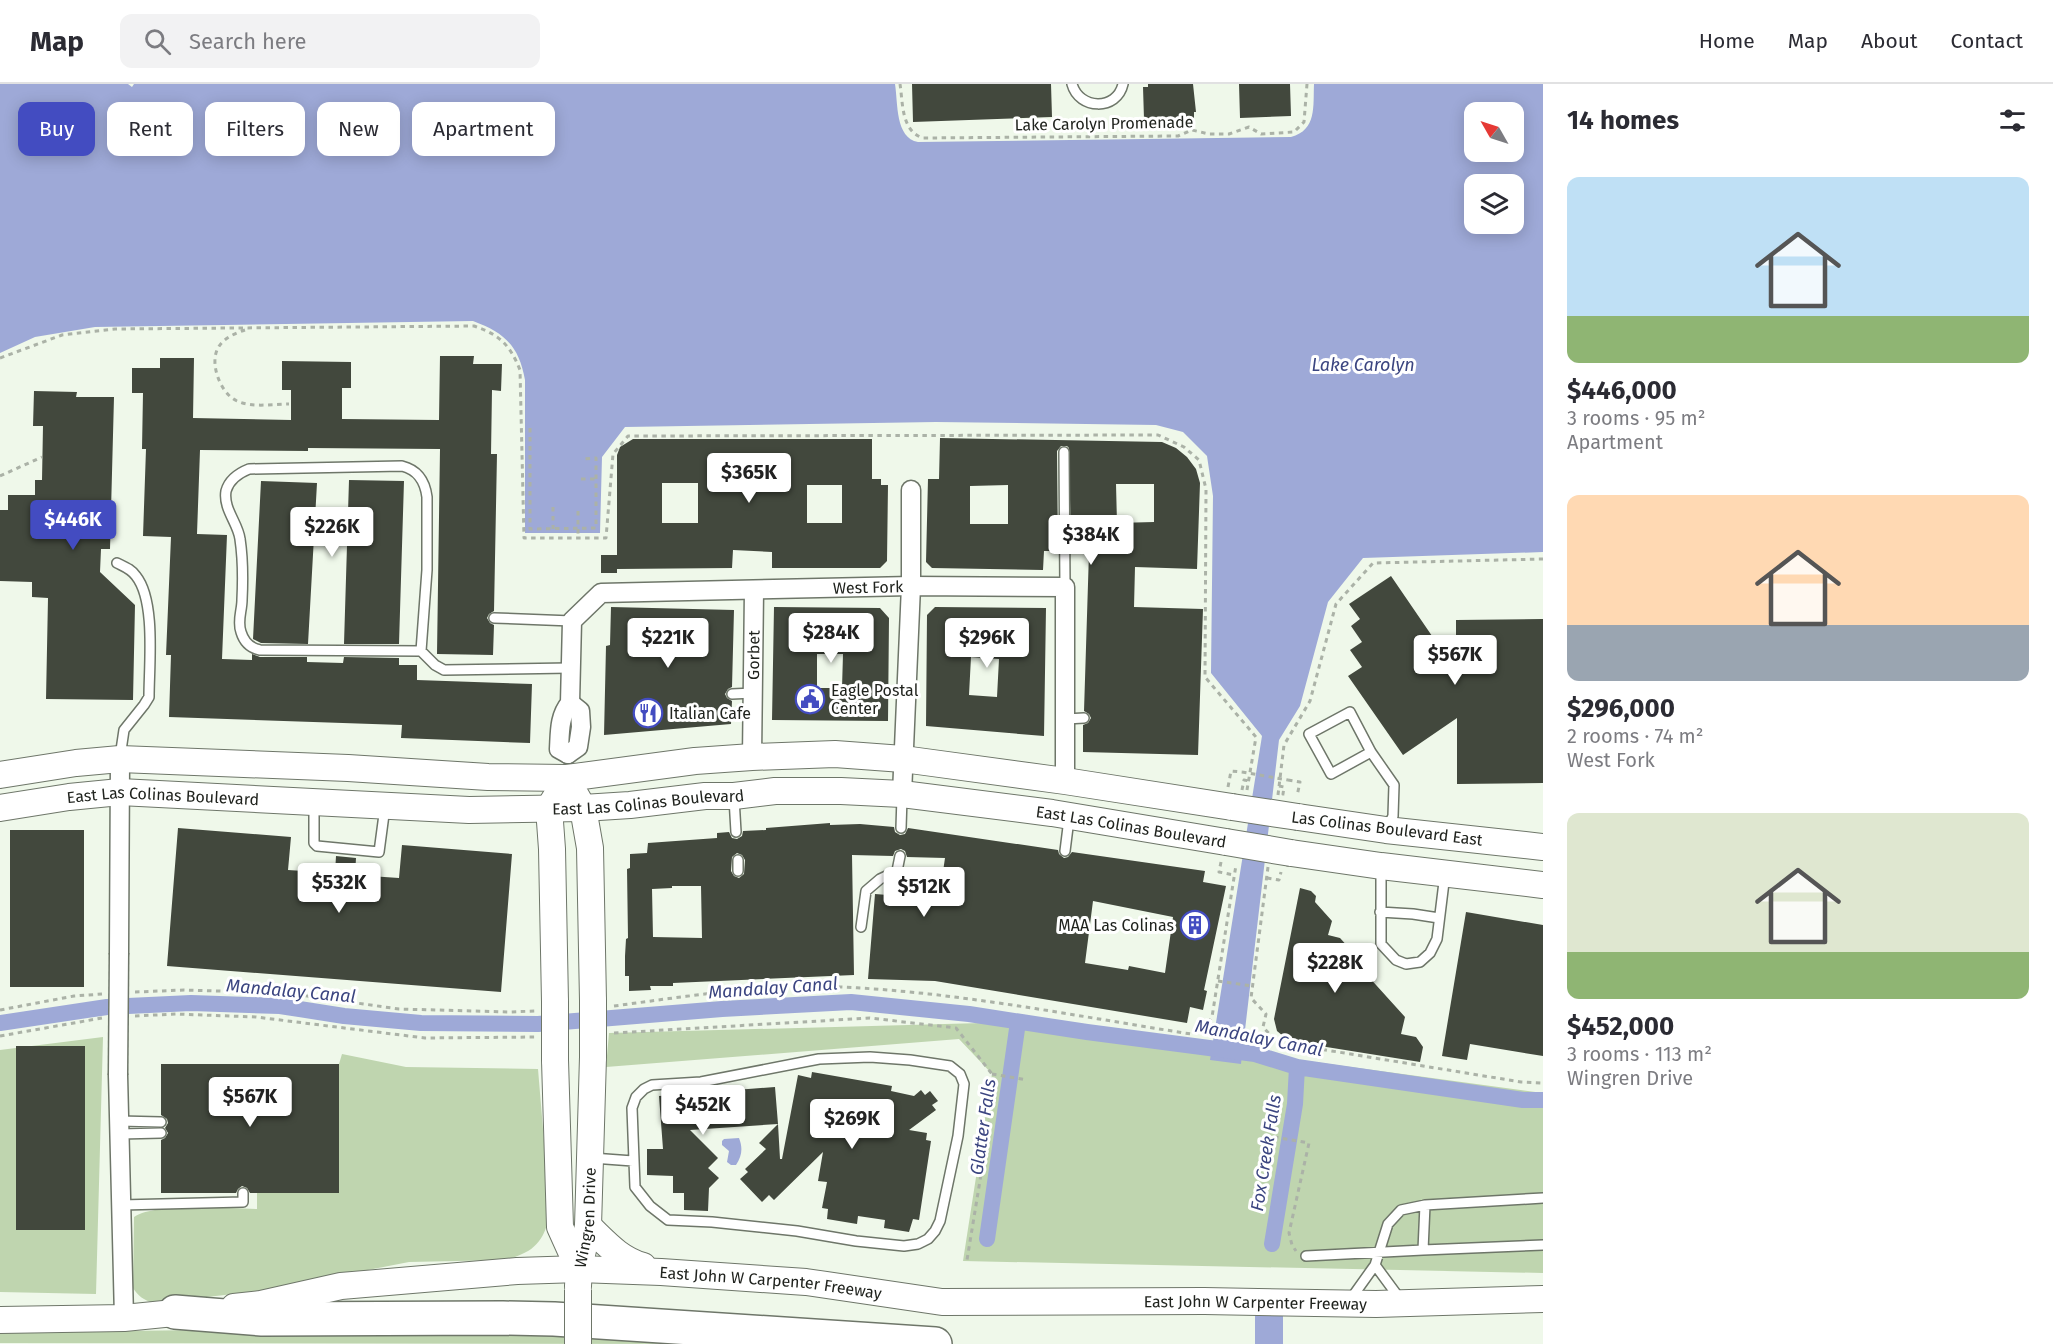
<!DOCTYPE html>
<meta charset="utf-8">
<style>
body{margin:0;font-family:"Fira Sans",sans-serif;background:#f2f2f3;color:#2b2b33;height:100vh;display:flex;flex-direction:column;font-size:22px;white-space:nowrap}
*{box-sizing:border-box;margin:0}
p{font-size:20px;color:#7c7c81}
.icon{flex:none;width:33px;height:33px;fill:none;stroke:currentColor;stroke-width:2;stroke-linecap:round;stroke-linejoin:round}
.map{position:relative;flex:1;overflow:hidden}
.details{display:flex;flex-direction:column;background:#fff;width:510px}
.details>*{flex:none}
.top-card{position:absolute;left:18px;top:18px;width:570px;height:54px;display:flex;gap:12px}
.needle{width:39px;rotate:309deg}
.buttons{position:absolute;left:1464px;top:18px;display:grid;gap:12px}
.buttons a{display:grid;place-items:center;width:60px;height:60px;border-radius:12px;background:#fff;box-shadow:0 3px 15px #0003;font-size:30px}
.price{position:absolute;translate:-50% -51px;padding:0 14px;border-radius:6px;background:#fff;color:#222;font-size:20px;line-height:39px;filter:drop-shadow(0 2px 3px #0008)}
.price::after{content:'';position:absolute;left:50%;top:36px;width:18px;height:14px;margin-left:-9px;background:inherit;clip-path:polygon(0 0,100% 0,50% 100%)}
.price.selected{background:#434cc1;color:#fff}
ul{padding:0;list-style:none}
li{display:grid;align-content:center;gap:12px;height:318px;padding:0 24px}
li span{display:grid;place-items:center;height:186px;border-radius:12px;color:#555}
li>.icon{margin-inline-start:auto}
span .icon{width:108px;height:108px;fill:#fffc;stroke-width:1}
li b{font-size:26px}
h2{display:flex;justify-content:space-between;align-items:center;height:72px;padding:0 24px;font-size:26px}
.pill{padding:0 21px;border-radius:12px;background:#fff;box-shadow:0 3px 15px #0003;font-size:21px;line-height:54px}
.pill.selected{background:#434cc1;color:#fff}
header{display:flex;align-items:center;gap:36px;box-sizing:border-box;height:84px;padding:0 30px;background:#fff;border-bottom:2px solid #e1e1e2}
header strong{font-size:28px}
nav{display:flex;gap:33px;margin-inline-start:auto;font-size:21px}
.search{width:420px;height:54px;background:#f2f2f3;display:flex;align-items:center;gap:15px;box-sizing:border-box;padding:0 21px;border-radius:12px;color:#7c7c81;font-size:22px}
main{display:flex;flex:1;min-height:0}
.map>svg:first-child{display:block}
.green{fill:#bfd5af}
.water{fill:#9ea9d7;fill-rule:evenodd}
.lines{fill:none;stroke-linecap:round;stroke-linejoin:round}
.canal{stroke:#9ea9d7;stroke-width:16}
.river{stroke:#9ea9d7;stroke-width:28}
.building{fill:#42483d;fill-rule:evenodd}
.lane-casing{stroke:#6e7669;stroke-width:12}
.street-casing{stroke:#6e7669;stroke-width:21}
.secondary-casing{stroke:#6e7669;stroke-width:28}
.highway-casing{stroke:#6e7669;stroke-width:36}
.path{stroke:#abb2a7;stroke-width:3;stroke-dasharray:4.5 4.5;stroke-linecap:butt}
.lane{stroke:#fff;stroke-width:9}
.street{stroke:#fff;stroke-width:18}
.secondary{stroke:#fff;stroke-width:26}
.highway{stroke:#fff;stroke-width:33}
.street-bridge-casing{stroke:#6e7669;stroke-width:21;stroke-linecap:butt}
.secondary-bridge-casing{stroke:#6e7669;stroke-width:28;stroke-linecap:butt}
.path-bridge{stroke:#abb2a7;stroke-width:3;stroke-dasharray:4.5 4.5;stroke-linecap:butt}
.street-bridge{stroke:#fff;stroke-width:18}
.secondary-bridge{stroke:#fff;stroke-width:26}
.labels{text-anchor:middle;stroke-width:6;stroke-linejoin:round;paint-order:stroke}
.street-label{font-size:16px;fill:#20231e;stroke:#fff}
.poi-label{font-size:16px;fill:#20231e;stroke:#fff;text-anchor:start}
.water-label{font-size:18px;font-style:italic;fill:#3b4580;stroke:#fff}
</style>
<header>
<strong>Map</strong>
<div class="search"><svg class="icon" aria-label="search" viewBox="0 0 24 24"><circle cx="10" cy="10" r="6"/><path d="M15 15l6 6"/></svg>Search here</div>
<nav><a>Home</a><a>Map</a><a>About</a><a>Contact</a></nav>
</header>
<main>
<div class="map">
<svg width="1543" height="1260" viewBox="0 0 1543 1260">
<rect width="100%" height="100%" fill="#eff8ea"/>
<path class="green" d="M1018,938L1543,1009V1189L963,1177L992,990L959,955L606,983L609,949Z
M103,953L96,1210L0,1208V966Z
M342,970L406,983L538,985L550,1129C544,1159 533,1169 504,1176L409,1178L260,1207L153,1219C144,1216 138,1212 133,1204L134,1133C158,1118 227,1125 257,1125V1109L338,1108L339,980Z
M0,1242L123,1247L201,1246L636,1247L739,1260L0,1259Z"/>
<path class="water" d="M0,0H128L132,3L134,0H895C898,19 895,54 918,58L1291,53C1317,46 1313,22 1314,0H1543V468L1363,474L1328,518L1300,622L1279,656L1241,980L1210,976L1262,652L1211,589L1213,412L1207,372L1183,348L1156,341L936,338L625,343L602,373L600,449H525V296C519,262 505,249 473,237L95,243L35,253L0,269ZM1474,28H1514V68H1474ZM1474,100H1514V140H1474Z
M739,1054C743,1064 742,1072 736,1081H731L727,1078L729,1067L722,1061V1057L724,1055Z"/>
<g class="lines">
<path class="canal" d="M0,939L107,923L191,919L280,922L344,932L421,939L538,940L722,925L851,918L969,930L1087,948L1255,970L1297,983L1523,1016H1543
M987,1155L1018,938
M1272,1160L1295,1020L1297,983"/>
<path class="river" d="M1269,1233V1260"/>
</g>
<path class="building" d="M912,0H1051L1052,33L913,38Z
M1148,0H1193L1196,28H1194V34L1144,35L1143,3H1148Z
M1239,0H1290L1291,32L1240,34Z
M440,272H474L473,280H502L501,307L492,306L491,370H497L494,527L489,530L487,534L490,539L494,541L493,571L437,570L440,365L308,364V367L200,366L197,450L227,451L222,575L252,576V570L260,573H307V578L343,579L344,573L399,574V581H417V596L532,600L530,659L401,654L402,641L169,633L171,571H166L171,453L143,452L146,365H142L143,309H132V284H160V274H194L193,334L291,336V306H282V277L351,278V304H342V335L439,336Z
M34,307L77,308L76,313H114L110,465H101L100,488L135,521L133,616L46,615L48,514L32,513V498L0,497V426H8V411H35V396H42L43,342H33Z
M940,354L1162,358L1176,364L1187,373L1196,385L1200,399L1197,485L1135,483L1134,523L1203,525L1198,671L1083,668V641L1088,639L1091,634L1089,630L1084,627L1089,468L1071,467L1069,364L1067,362H1061L1057,367L1058,467H1044L1043,486L932,484L926,478L928,395H939ZM1116,400H1154V438L1117,439ZM1008,401V440H970V402Z
M633,355H872V395H881V401H888L887,477L880,484H772V468L733,466L732,484L617,485V489H601V471H617V371L620,363ZM662,399H698V439H662ZM807,401H842V439H807Z
M349,396L404,397L399,560H344Z
M261,397L317,399L308,560L261,559L253,555Z
M1391,492L1456,587V536L1543,535V699L1457,700V634L1403,671L1348,592L1362,583L1350,566L1362,558L1351,542L1360,535L1349,520Z
M611,523L734,526L732,603L728,605L725,610L727,614L732,617L731,640L604,651L606,562L610,561Z
M774,523L880,524L889,534L888,637L772,636ZM817,570H843L842,604H817Z
M935,523L1046,524L1044,652L926,642L927,531ZM971,573L999,575L997,613L969,611Z
M830,739V741L860,740L894,743L895,748L900,751L905,750L908,744L1058,766L1059,770L1064,774L1068,773L1072,768L1205,787L1203,798L1226,802L1204,906L1207,907L1203,926L1190,923L1187,939L935,897L868,895L875,810L939,815L945,774L907,773L905,767L901,765L895,767L893,772L852,771L854,891L673,899V902H650L651,906L629,907V892H625V872L626,855L628,854L627,785L630,784V770L647,769L648,759L717,754V749L729,748L732,754L737,755L742,752L743,747L766,746V744ZM737,769L742,771L745,776L744,790L739,794L734,792L731,787L732,773ZM672,802H701L702,854L653,853L652,805L672,804ZM1093,817L1173,833L1165,889L1129,882L1128,886L1085,879Z
M178,744L291,753L288,786L335,789L336,772L356,774L355,791L399,794L402,761L512,770L501,908L167,882Z
M10,746H84V903H10Z
M1300,804L1311,807L1316,812L1315,818L1332,837L1328,851L1340,854L1369,886L1367,891L1405,933L1401,950L1416,953L1423,963L1420,978L1289,957L1277,947L1274,935Z
M1466,828L1543,841V972L1470,960L1467,976L1442,972Z
M16,962H85V1146H16Z
M161,980H339V1109H250L247,1104L242,1102L238,1105L236,1109H161V1056L165,1054L168,1049L165,1044L168,1039L167,1035L161,1031Z
M812,988L892,1002L891,1007L914,1012L921,1006L925,1011L930,1007L938,1017L932,1021L936,1026L909,1046L927,1049L926,1056L931,1057L919,1136L913,1135L909,1148L884,1144L885,1136L858,1132L857,1140L827,1135L828,1125L822,1124L827,1098L818,1097L823,1068L774,1116L769,1111L762,1118L740,1095L748,1088L745,1085L766,1065L759,1059L778,1040L780,1075H782L798,991L811,994Z
M775,1003L778,1040L690,1046L718,1074L708,1084L719,1094L709,1104L708,1127L684,1126V1109H673V1092L647,1091V1065H663L659,1012Z"/>
<g class="lines">
<g class="lane-casing">
<path id="lane" d="M1072,0C1079,26 1117,27 1123,0
M1064,368L1065,503
M117,479C125,483 131,485 136,492C156,517 149,581 149,613L144,621L124,646L120,673
M494,534L572,537
M421,567L427,486V413C425,397 418,386 402,382L249,385C239,389 229,396 226,407C223,425 238,439 240,455C243,475 243,496 242,516C242,527 237,537 241,548C244,558 250,564 260,566L421,567L435,581L444,586L570,584
M732,610L753,609
M1066,635L1084,634
M1371,668L1331,690L1309,650L1350,628L1371,668L1394,701L1393,732L1387,744
M734,714L736,748
M314,720V759L317,762L379,768L385,723
M901,744L902,713
M1065,767L1069,735
M738,776V787
M1381,785V860L1396,876L1406,880L1420,878L1430,869L1437,855L1445,790
M1380,828L1413,830L1439,834
M861,843L866,807L880,795L897,787L900,772
M870,973L910,976L950,982L960,990L964,1000L958,1052L940,1137L935,1147L928,1155L918,1160L904,1162L856,1157L797,1147L712,1138L668,1136L650,1122L635,1103L632,1024L636,1013L644,1005L652,1001L701,998L819,975Z
M119,1037L161,1038
M120,1050L161,1049
M592,1074L633,1077
M1543,1114L1425,1121L1423,1166L1543,1161
M121,1121L243,1118V1109
M1306,1172L1423,1166
M1375,1181L1400,1215
M1350,1216L1375,1181L1388,1140L1401,1126L1425,1121"/>
</g>
<g class="street-casing">
<g id="street">
<path id="s1" d="M568,670L559,665C560,648 559,632 570,619L572,537L601,509L911,502L1065,503V697"/>
<path d="M568,670L578,663L581,643L580,627L570,619"/>
<path id="s2" d="M752,673L754,506"/>
<path d="M902,710L911,502V406"/>
<path d="M119,869L120,675"/>
<path d="M118,991L124,1234"/>
</g>
</g>
<g class="secondary-casing">
<g id="secondary">
<path d="M0,691L76,679L120,675L348,684L488,693L567,694L695,677L752,673L835,670L903,675L1065,697L1232,723"/>
<path d="M575,710L583,724L590,764L593,917"/>
<path id="s3" d="M0,724L69,713L120,708L469,726L583,724L630,721L705,712H734L775,707H841L902,710L1052,729L1226,758"/>
<path d="M1298,733L1386,746L1543,763"/>
<path d="M1291,769L1381,782L1543,801"/>
<path d="M555,918L552,765L549,724L557,711"/>
<path d="M555,976L560,1143L579,1185"/>
<path d="M588,1142C606,1159 619,1175 643,1182"/>
<path id="s4" d="M578,1202L579,1185L588,1142L593,973"/>
<path id="s5" d="M234,1223L261,1220L341,1202L517,1187L579,1185L661,1188L806,1198L942,1218L1204,1217L1376,1220L1543,1215"/>
<path d="M0,1236L124,1234L194,1227"/>
</g>
</g>
<g class="highway-casing">
<path id="highway" d="M175,1228L262,1235L503,1234L554,1235L935,1260"/>
</g>
<path class="path" d="M900,0C903,19 901,47 923,54L1178,52L1192,46L1209,50H1229L1249,43L1261,50L1294,48L1304,38L1307,0
M245,246C236,249 223,254 218,264C209,280 221,310 237,317C252,324 273,320 289,320
M0,274L62,251L115,245L474,242C500,251 510,261 520,286L524,454H606L613,370L628,352L1158,351L1184,363L1199,376L1206,405L1205,593L1256,653L1247,706
M530,344V445L596,444V374L581,375
M0,392L42,373
M581,395H596
M553,423V445
M578,427V454
M1288,696L1300,698L1297,712
M1279,702L1284,703L1283,710H1285
M1228,703L1231,687L1242,688
M1242,706L1244,696L1249,697
M1278,711L1284,661L1310,617L1336,520L1373,479L1543,475
M1221,778L1219,788L1234,791
M1268,783L1251,914L1266,930L1263,943L1277,958L1521,998L1543,999
M1267,794L1279,796L1281,788
M1218,897L1252,902
M135,908L184,906L286,909L399,925L509,928L535,927
M614,922C689,912 764,900 840,903C958,908 1075,932 1191,950L1204,945L1212,933L1236,781
M0,926L74,912L102,910
M135,932L176,930L256,933L425,954L535,953
M614,949L870,934L956,944L992,990L995,1005L967,1176
M0,952L102,934
M992,990L1027,996
M1274,1053L1309,1059L1289,1149L1292,1161L1296,1167"/>
<use href="#lane" class="lane"/>
<use href="#street" class="street"/>
<use href="#secondary" class="secondary"/>
<use href="#highway" class="highway"/>
<g class="street-bridge-casing">
<path id="street-bridge" d="M118,991L119,869"/>
</g>
<g class="secondary-bridge-casing">
<path id="secondary-bridge" d="M1232,723L1298,733
M1226,758L1291,769
M593,917V973
M555,918V976
M578,1206V1260"/>
</g>
<path class="path-bridge" d="M1242,688L1288,696"/>
<use href="#street-bridge" class="street-bridge"/>
<use href="#secondary-bridge" class="secondary-bridge"/>
</g>
<defs>
<g id="civic-ring" transform="scale(1.5)"><circle r="9.5" fill="#fff" stroke="#434cc1" stroke-width="1.5"/><path d="M-.6-6.5H3V-4.5H.6V-3L4-1V1h2V6H-6V1h2V-1L-.6-3ZM-1.2 2.5V6h2.4V2.5Z" fill="#434cc1"/></g>
<g id="restaurant-ring" transform="scale(1.5)"><circle r="9.5" fill="#fff" stroke="#434cc1" stroke-width="1.5"/><path d="M-5-6h1v4h1v-4h1v4h1v-4h1v5L-1.5 .5V6h-2V.5L-5-1ZM5-6V6H3V1.5H1.5Q1.5-4 5-6Z" fill="#434cc1"/></g>
<g id="building-ring" transform="scale(1.5)"><circle r="9.5" fill="#fff" stroke="#434cc1" stroke-width="1.5"/><path d="M-4-6H4V6H1V3H-1V6H-4ZM-2.5-4.3h1.7v1.8h-1.7ZM.8-4.3h1.7v1.8H.8ZM-2.5-1h1.7V.8h-1.7ZM.8-1h1.7V.8H.8Z" fill="#434cc1"/></g>
</defs>
<g fill-rule="evenodd">
<use href="#civic-ring" x="810" y="615"/>
<use href="#restaurant-ring" x="648" y="629"/>
<use href="#building-ring" x="1195" y="841"/>
</g>
<g class="labels">
<g class="street-label">
<text transform="translate(1104 39) rotate(-1)" y="6">Lake Carolyn Promenade</text>
<text dy="6" stroke="none"><textPath href="#s1" startOffset="448">West Fork</textPath></text>
<text dy="6" stroke="none"><textPath href="#s2" startOffset="102">Gorbet</textPath></text>
<text dy="6" stroke="none"><textPath href="#s3" startOffset="164">East Las Colinas Boulevard</textPath></text>
<text dy="6" stroke="none"><textPath href="#s3" startOffset="650">East Las Colinas Boulevard</textPath></text>
<text dy="6" stroke="none"><textPath href="#s3" startOffset="1136">East Las Colinas Boulevard</textPath></text>
<text transform="translate(1387 744) rotate(7)" y="6">Las Colinas Boulevard East</text>
<text dy="6" stroke="none"><textPath href="#s4" startOffset="69">Wingren Drive</textPath></text>
<text dy="6" stroke="none"><textPath href="#s5" startOffset="540">East John W Carpenter Freeway</textPath></text>
<text dy="6" stroke="none"><textPath href="#s5" startOffset="1026">East John W Carpenter Freeway</textPath></text>
</g>
<g class="poi-label">
<text x="831" y="612">Eagle Postal<tspan x="831" dy="18">Center</tspan></text>
<text x="669" y="635">Italian Cafe</text>
<text x="1174" y="847" text-anchor="end">MAA Las Colinas</text>
</g>
<g class="water-label">
<text x="1363" y="287">Lake Carolyn</text>
<text transform="translate(773 904) rotate(-4)" y="6">Mandalay Canal</text>
<text transform="translate(291 907) rotate(5)" y="6">Mandalay Canal</text>
<text transform="translate(1259 954) rotate(11)" y="6">Mandalay Canal</text>
<text transform="translate(983 1043) rotate(-82)" y="6">Glatter Falls</text>
<text transform="translate(1266 1069) rotate(-81)" y="6">Fox Creek Falls</text>
</g>
</g>
</svg>
<div class="buttons">
<a><svg class="needle" viewBox="-14 -14 28 28"><path d="M0-13l5 13h-10z" fill="#e53935"/><path d="M0 13l5-13h-10z" fill="#7c7c81"/></svg></a>
<a><svg class="icon" aria-label="layers" viewBox="0 0 24 24"><path d="M12 4l9 5-9 5-9-5zM3 14l9 5 9-5"/></svg></a>
</div>
<b class="price" style="left:749px;top:420px">$365K</b>
<b class="price selected" style="left:73px;top:467px">$446K</b>
<b class="price" style="left:332px;top:474px">$226K</b>
<b class="price" style="left:1091px;top:482px">$384K</b>
<b class="price" style="left:831px;top:580px">$284K</b>
<b class="price" style="left:668px;top:585px">$221K</b>
<b class="price" style="left:987px;top:585px">$296K</b>
<b class="price" style="left:1455px;top:602px">$567K</b>
<b class="price" style="left:339px;top:830px">$532K</b>
<b class="price" style="left:924px;top:834px">$512K</b>
<b class="price" style="left:1335px;top:910px">$228K</b>
<b class="price" style="left:250px;top:1044px">$567K</b>
<b class="price" style="left:703px;top:1052px">$452K</b>
<b class="price" style="left:852px;top:1066px">$269K</b>
<div class="top-card">
<a class="pill selected">Buy</a>
<a class="pill">Rent</a>
<a class="pill">Filters</a>
<a class="pill">New</a>
<a class="pill">Apartment</a>
</div>
</div>
<section class="details">
<h2>14 homes<svg class="icon" aria-label="filters" viewBox="0 0 24 24"><path d="M4 7h16M4 17h16"/><circle cx="9" cy="7" r="2"/><circle cx="15" cy="17" r="2"/></svg></h2>
<ul>
<li><span style="background:linear-gradient(#bfe0f5 75%,#8fb573 0)"><svg class="icon" aria-label="home" viewBox="0 0 24 24"><path d="M3 11l9-7 9 7M6 9v11h12V9"/></svg></span><div><b>$446,000</b><p>3 rooms · 95 m²</p><p>Apartment</p></div></li>
<li><span style="background:linear-gradient(#ffd9b3 70%,#9aa5b1 0)"><svg class="icon" aria-label="home" viewBox="0 0 24 24"><path d="M3 11l9-7 9 7M6 9v11h12V9"/></svg></span><div><b>$296,000</b><p>2 rooms · 74 m²</p><p>West Fork</p></div></li>
<li><span style="background:linear-gradient(#dfe7d0 75%,#8fb573 0)"><svg class="icon" aria-label="home" viewBox="0 0 24 24"><path d="M3 11l9-7 9 7M6 9v11h12V9"/></svg></span><div><b>$452,000</b><p>3 rooms · 113 m²</p><p>Wingren Drive</p></div></li>
</ul>
</section>
</main>
